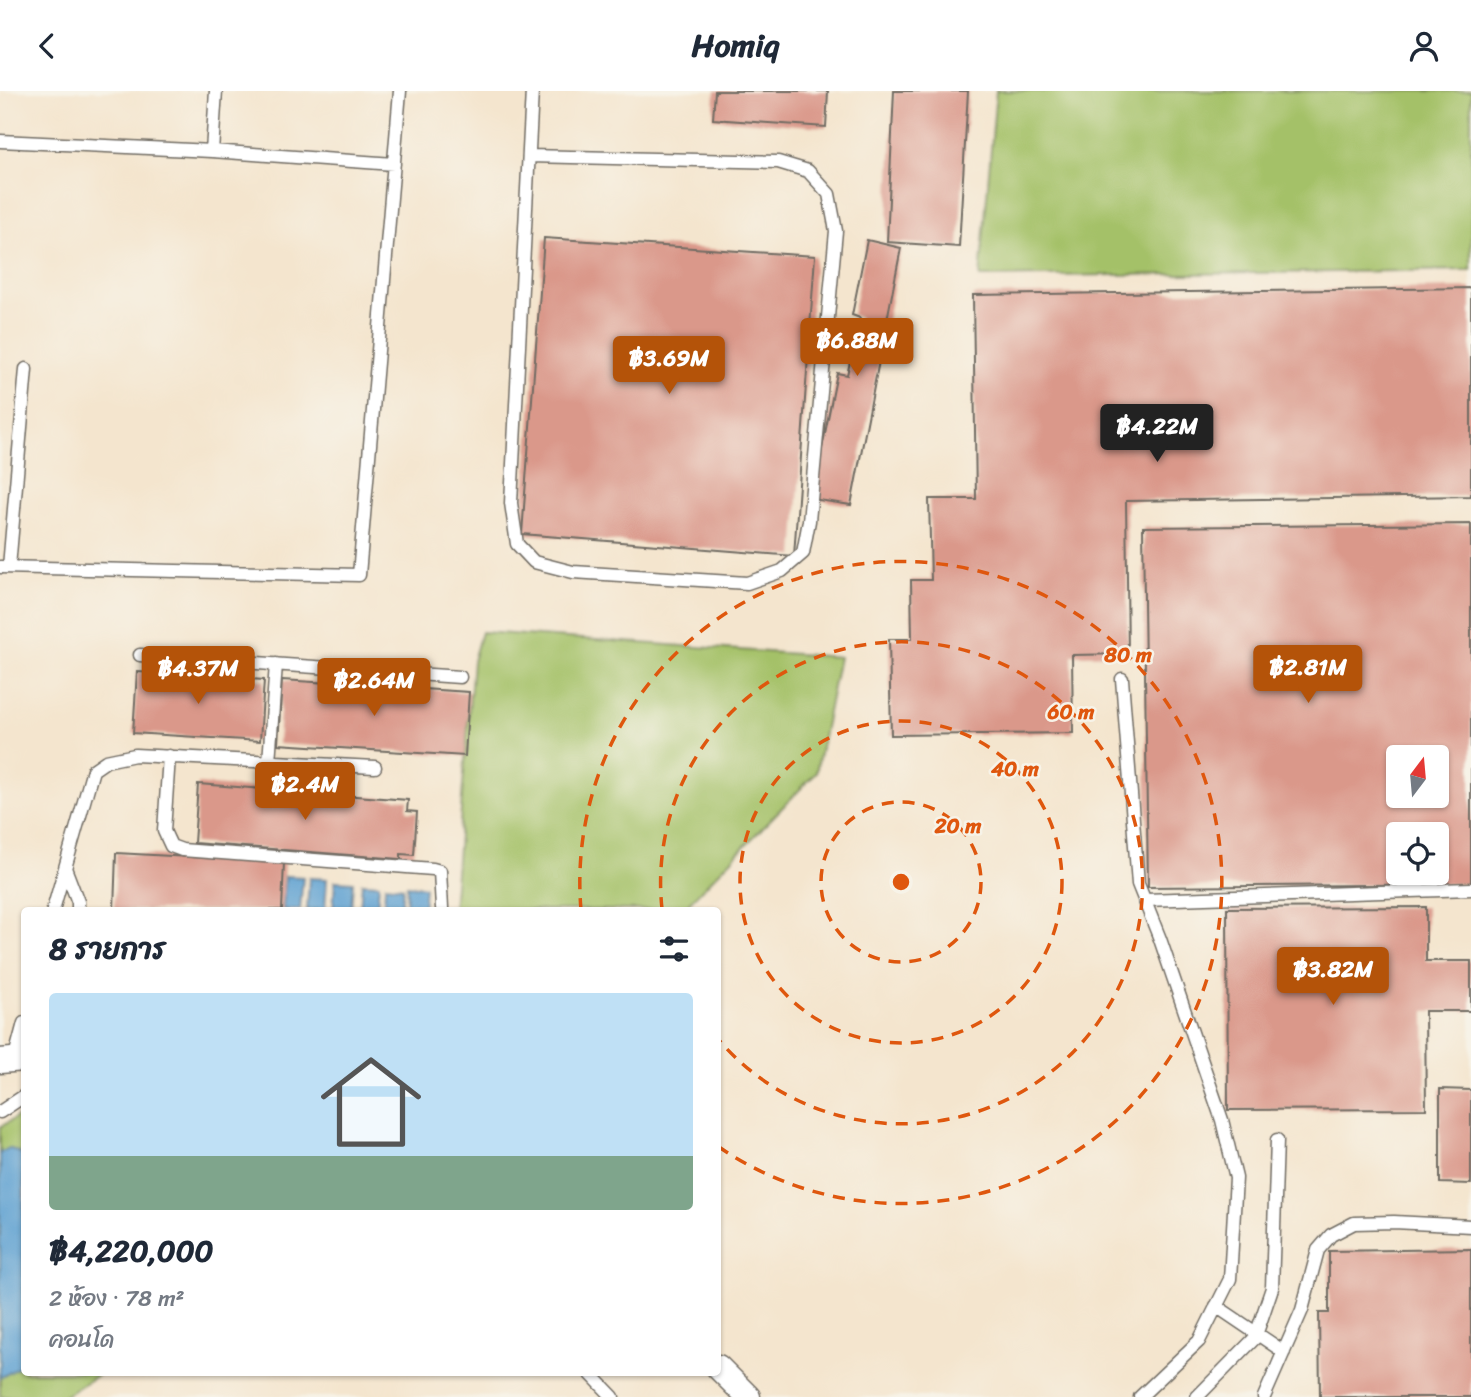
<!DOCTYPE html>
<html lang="th">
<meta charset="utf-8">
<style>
body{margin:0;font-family:Sriracha,"Playpen Sans Thai",sans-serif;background:#f6f6f7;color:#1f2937;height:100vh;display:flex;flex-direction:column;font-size:26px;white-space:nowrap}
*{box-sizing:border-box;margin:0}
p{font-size:23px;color:#747a83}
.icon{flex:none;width:38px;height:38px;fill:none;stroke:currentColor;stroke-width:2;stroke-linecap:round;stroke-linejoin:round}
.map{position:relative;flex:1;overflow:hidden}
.details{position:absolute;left:21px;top:816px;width:700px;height:469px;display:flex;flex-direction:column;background:#fff;border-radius:7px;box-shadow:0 2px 5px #0004}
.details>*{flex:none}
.needle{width:46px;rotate:16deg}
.buttons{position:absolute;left:1386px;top:654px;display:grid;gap:14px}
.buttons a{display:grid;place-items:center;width:63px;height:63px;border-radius:7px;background:#fff;box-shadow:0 2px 5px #0004;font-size:35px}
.price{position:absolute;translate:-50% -60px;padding:0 16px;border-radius:7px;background:#b45309;color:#fff;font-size:23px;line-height:46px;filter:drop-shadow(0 2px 4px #0008)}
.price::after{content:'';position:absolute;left:50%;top:42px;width:21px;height:16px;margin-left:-10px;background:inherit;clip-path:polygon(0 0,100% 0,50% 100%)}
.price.current{background:#222;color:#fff}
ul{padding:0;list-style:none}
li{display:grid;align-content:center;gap:14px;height:371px;padding:0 28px}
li+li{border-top:2px solid #e0e1e3}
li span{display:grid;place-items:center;height:217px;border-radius:7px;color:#555}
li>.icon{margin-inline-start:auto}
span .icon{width:126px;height:126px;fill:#fffc;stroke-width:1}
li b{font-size:30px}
h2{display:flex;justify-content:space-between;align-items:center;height:84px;padding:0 28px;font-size:30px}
header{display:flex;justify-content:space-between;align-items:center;height:91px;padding:0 28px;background:#fff;font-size:32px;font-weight:700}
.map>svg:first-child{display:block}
.green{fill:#a4c168;stroke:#68764a;stroke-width:2}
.water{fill:#5da0d1;stroke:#44667e;stroke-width:2}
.building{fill:#da988a;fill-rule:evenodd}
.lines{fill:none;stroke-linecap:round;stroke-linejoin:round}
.service-casing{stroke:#716c64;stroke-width:15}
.minor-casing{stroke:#716c64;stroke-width:27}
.service{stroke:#fff;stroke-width:12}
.minor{stroke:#fff;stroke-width:24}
.ring{fill:none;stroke:#df570e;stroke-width:3.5;stroke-dasharray:12 9}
.centre{fill:#df570e;stroke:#f7f3e8;stroke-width:3.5}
.ring-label{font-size:21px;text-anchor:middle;font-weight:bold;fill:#df570e;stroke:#f7f3e8;stroke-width:5;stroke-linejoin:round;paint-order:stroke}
</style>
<header><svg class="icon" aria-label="back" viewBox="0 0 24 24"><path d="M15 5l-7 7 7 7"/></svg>Homiq<svg class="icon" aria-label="person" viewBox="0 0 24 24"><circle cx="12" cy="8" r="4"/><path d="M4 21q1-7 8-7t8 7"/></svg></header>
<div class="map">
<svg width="1471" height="1306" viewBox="0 0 1471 1306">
<rect width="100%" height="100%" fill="#f7f3e8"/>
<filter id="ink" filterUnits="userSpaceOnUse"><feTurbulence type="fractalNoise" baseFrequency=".0143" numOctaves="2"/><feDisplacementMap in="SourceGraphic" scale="14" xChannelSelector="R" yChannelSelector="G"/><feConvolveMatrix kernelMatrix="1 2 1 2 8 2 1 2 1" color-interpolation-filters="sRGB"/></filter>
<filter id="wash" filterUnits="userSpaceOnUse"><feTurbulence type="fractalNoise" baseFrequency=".00686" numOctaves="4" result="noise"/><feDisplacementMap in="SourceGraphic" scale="28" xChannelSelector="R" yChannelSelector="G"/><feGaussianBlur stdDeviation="1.57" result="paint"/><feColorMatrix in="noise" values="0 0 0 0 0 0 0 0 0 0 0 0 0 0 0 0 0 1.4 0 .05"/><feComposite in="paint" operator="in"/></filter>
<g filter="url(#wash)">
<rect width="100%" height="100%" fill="#f4e5ce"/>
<path class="green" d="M996,0H1471V179L980,186Z
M481,541L839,566L816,682L682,819H453L473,570Z
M24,1022V1281H102L63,1306H0V1036Z"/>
<path class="water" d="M285,785L303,786L300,819H283Z
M309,787L327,788L325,819H307Z
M335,790L353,791L351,819H333Z
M362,792L379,793L377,819H360Z
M385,794L403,796L401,819H384Z
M407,794L425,796L423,819H406Z
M9,1057L22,1063L24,1067V1273L0,1287V1062Z"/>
<g id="blocks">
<path class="building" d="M715,0H828L826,36L713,28Z
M894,0H968L959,156L887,151Z
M544,147L815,165L794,465L522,443Z
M867,149L901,157L851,414L812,408L837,282L847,284L860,227L852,224Z
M1471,197V405L1126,410L1128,563L1072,564L1073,642L891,644L889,548H912L911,489H931L929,408H976L973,204Z
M1471,433V793L1148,796L1143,436ZM1398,667H1437V705H1398ZM1398,744H1437V782H1398Z
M137,581L264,589L260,650L133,642Z
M282,589L469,601L465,665L278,653Z
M198,693L408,709L407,720L417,721L414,764L401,763V768L194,752Z
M116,762L284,771L282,819H114Z
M1426,816V870H1471V920H1425L1426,1018L1228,1019L1227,817Z
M1440,998L1471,999V1093L1440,1092Z
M1471,1158V1306H1320L1319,1222H1329V1160Z"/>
</g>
</g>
<g filter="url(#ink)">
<use href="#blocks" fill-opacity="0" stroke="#716c64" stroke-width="2"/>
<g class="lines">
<g class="service-casing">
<path id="service" d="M0,50L212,60L394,73
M212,60L216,0
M529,65L778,71L808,80L829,103L836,140L809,430L803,462L782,480L747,492L573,481L534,471L517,453L511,412L532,0
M0,476L359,484L400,0
M9,476L26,278
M140,564L460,586
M1122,588L1138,793L1160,848L1222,1029L1236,1087L1230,1188L1199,1250L1140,1306
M169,665L164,740L171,755L182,759L433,778L440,780L442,817
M269,671L276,573
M65,777L78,811V819
M1145,809L1471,798
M53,819L93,679L106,670L135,664L375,676
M14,969L24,932
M0,1021L24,1005
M1216,1215L1284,1261
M589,1281L613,1306
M1197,1306L1255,1247L1272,1197L1277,1049
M1264,1306L1302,1219L1318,1159L1331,1144L1354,1132L1394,1131L1471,1135"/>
</g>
<g class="minor-casing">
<path id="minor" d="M0,970L24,968
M718,1276L748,1306"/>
</g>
<use href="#service" class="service"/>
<use href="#minor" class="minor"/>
</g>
</g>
<g class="ring">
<circle cx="901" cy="791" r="80"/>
<circle cx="901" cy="791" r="161"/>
<path d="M662 818A241 241 0 1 1 718 948"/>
<path d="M581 819A321 321 0 1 1 719 1056"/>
</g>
<circle cx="901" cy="791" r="10" class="centre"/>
<g class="ring-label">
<text x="1128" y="571">80 m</text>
<text x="1071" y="628">60 m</text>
<text x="1015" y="685">40 m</text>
<text x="958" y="742">20 m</text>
</g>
</svg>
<div class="buttons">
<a><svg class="needle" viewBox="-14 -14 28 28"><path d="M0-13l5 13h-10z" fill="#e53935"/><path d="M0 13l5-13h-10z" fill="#747a83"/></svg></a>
<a><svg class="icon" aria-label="locate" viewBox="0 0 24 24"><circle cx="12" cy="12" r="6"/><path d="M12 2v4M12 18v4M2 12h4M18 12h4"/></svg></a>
</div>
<b class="price" style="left:857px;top:287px">฿6.88M</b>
<b class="price" style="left:669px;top:305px">฿3.69M</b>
<b class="price current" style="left:1157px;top:373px">฿4.22M</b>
<b class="price" style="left:1308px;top:614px">฿2.81M</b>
<b class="price" style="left:198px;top:615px">฿4.37M</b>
<b class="price" style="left:374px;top:627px">฿2.64M</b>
<b class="price" style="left:305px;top:731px">฿2.4M</b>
<b class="price" style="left:1333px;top:916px">฿3.82M</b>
<section class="details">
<h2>8 รายการ<svg class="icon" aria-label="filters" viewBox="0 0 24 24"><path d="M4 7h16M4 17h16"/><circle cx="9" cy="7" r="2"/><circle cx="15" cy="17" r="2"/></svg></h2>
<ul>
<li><span style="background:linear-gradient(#bfe0f5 75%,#7fa58c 0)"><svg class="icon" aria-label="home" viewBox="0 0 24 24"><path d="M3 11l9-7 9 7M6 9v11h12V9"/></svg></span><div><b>฿4,220,000</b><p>2 ห้อง · 78 m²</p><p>คอนโด</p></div></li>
</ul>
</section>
</div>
